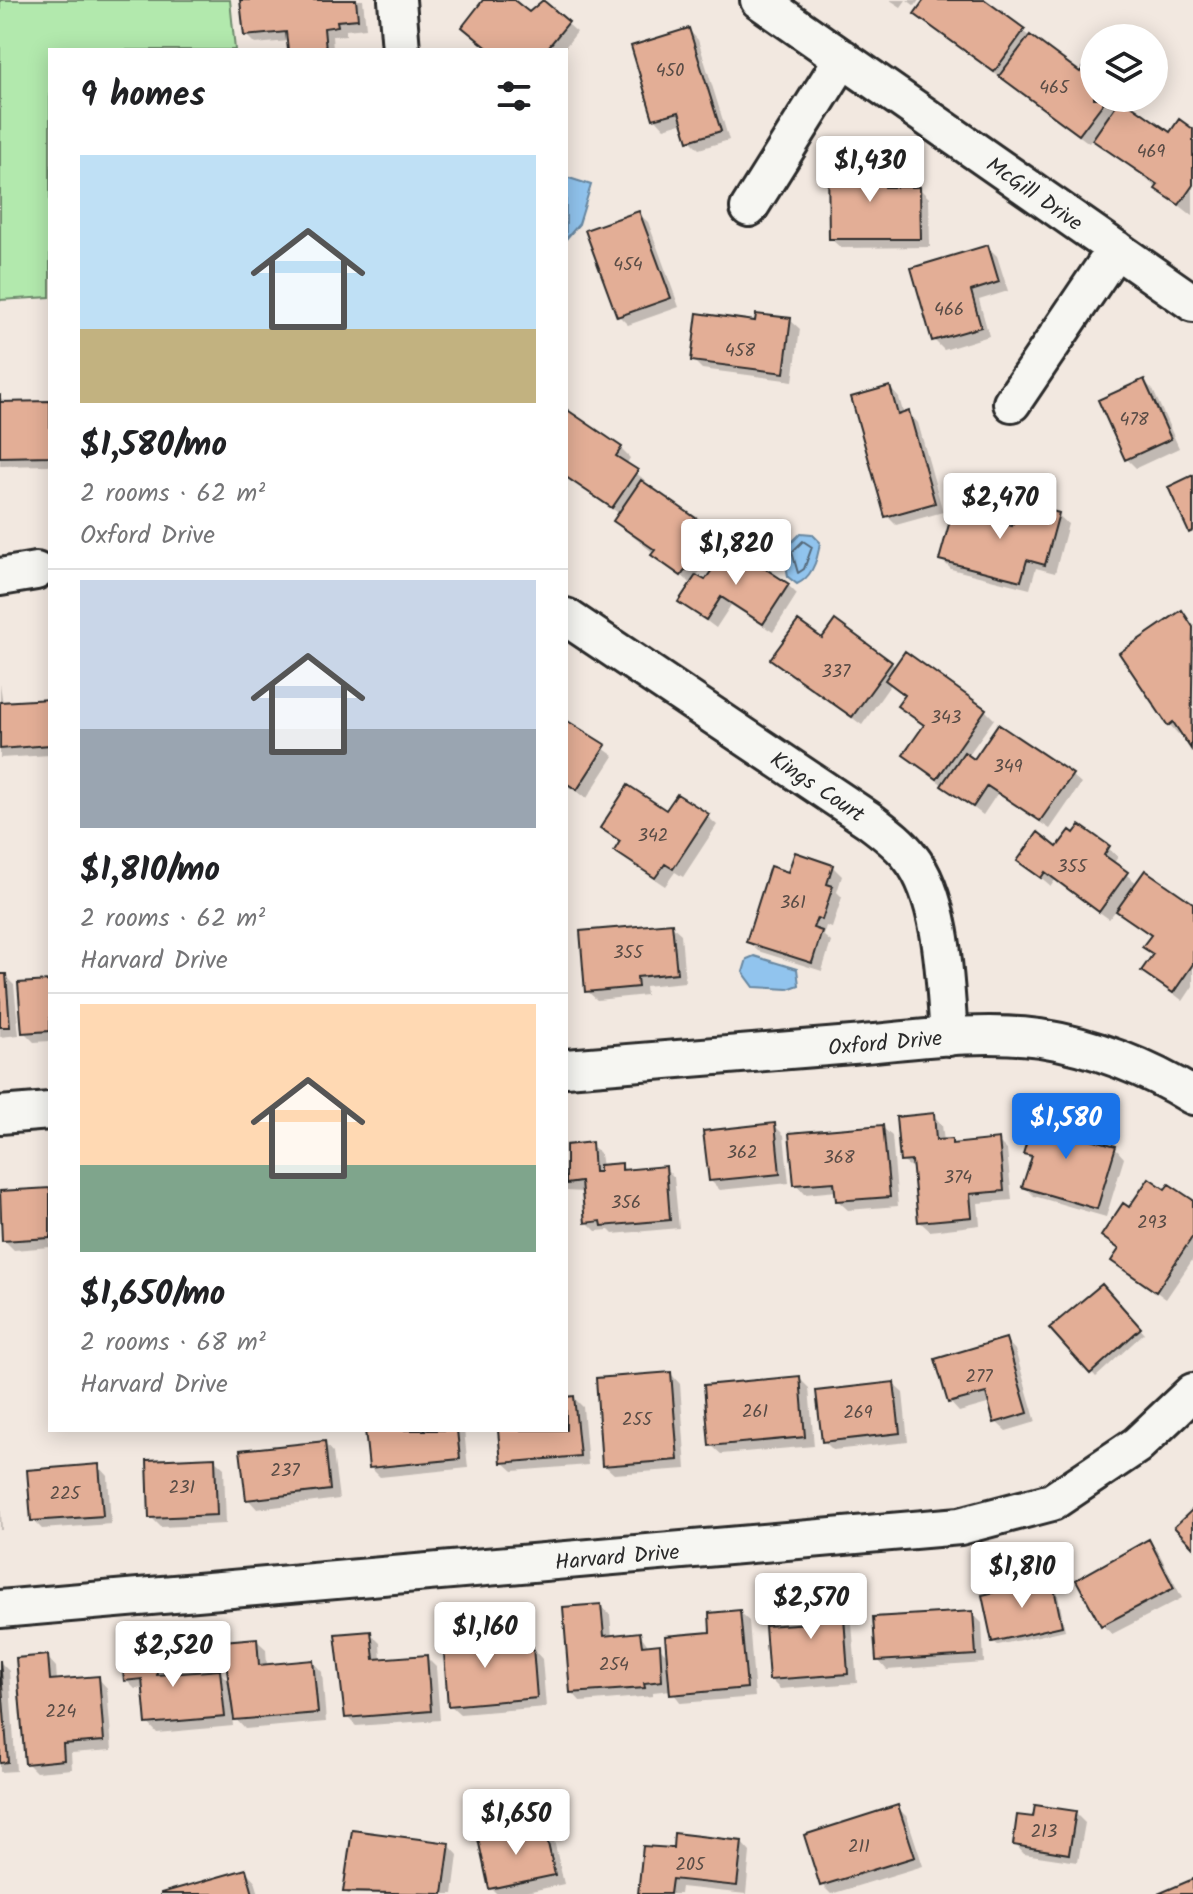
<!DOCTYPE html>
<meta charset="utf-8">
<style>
body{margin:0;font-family:Kalam,sans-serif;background:#f2f2f2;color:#202124;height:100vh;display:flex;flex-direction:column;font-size:30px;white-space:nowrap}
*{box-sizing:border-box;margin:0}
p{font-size:26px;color:#757577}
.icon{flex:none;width:44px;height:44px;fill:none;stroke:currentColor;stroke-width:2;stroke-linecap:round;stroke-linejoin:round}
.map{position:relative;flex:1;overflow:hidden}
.details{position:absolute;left:48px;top:48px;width:520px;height:1384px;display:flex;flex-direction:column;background:#fff;border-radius:0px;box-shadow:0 4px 20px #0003}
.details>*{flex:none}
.fabs{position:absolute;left:1080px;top:24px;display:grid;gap:16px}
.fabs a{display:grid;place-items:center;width:88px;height:88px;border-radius:50%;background:#fff;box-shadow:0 4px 20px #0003;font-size:40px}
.price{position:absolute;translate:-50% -68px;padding:0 18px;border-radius:8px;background:#fff;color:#222;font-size:26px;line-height:52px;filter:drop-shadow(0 2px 4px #0008)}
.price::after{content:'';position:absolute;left:50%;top:48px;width:24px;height:18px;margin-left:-12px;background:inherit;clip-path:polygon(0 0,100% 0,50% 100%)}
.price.current{background:#1a73e8;color:#fff}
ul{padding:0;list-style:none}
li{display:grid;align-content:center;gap:16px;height:424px;padding:0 32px}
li+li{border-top:2px solid #e0e0e0}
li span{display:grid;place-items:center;height:248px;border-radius:0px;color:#555}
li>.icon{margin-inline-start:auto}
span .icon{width:144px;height:144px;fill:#fffc;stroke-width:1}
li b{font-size:34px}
h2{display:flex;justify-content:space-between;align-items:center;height:96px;padding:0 32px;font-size:34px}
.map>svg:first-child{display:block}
.green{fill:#b2e9ad;stroke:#6e8a6c;stroke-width:2}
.water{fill:#91c4ee;stroke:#6887a0;stroke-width:2}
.shadow{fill:#0003}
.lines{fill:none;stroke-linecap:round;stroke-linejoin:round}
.shore{stroke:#546879;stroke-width:2}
.building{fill:#e3ae96;stroke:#2b2b2b;stroke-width:2}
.street-casing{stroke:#2b2b2b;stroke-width:42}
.street{stroke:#f6f6f2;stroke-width:36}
.labels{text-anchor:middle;stroke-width:8;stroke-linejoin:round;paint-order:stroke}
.number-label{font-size:18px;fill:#594c46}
.street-label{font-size:22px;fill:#2b2b2b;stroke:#f6f6f2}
</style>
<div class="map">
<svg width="1193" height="1894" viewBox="0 0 1193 1894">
<rect width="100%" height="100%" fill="#f2e8e0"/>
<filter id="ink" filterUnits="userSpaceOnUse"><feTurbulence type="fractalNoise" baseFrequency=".0125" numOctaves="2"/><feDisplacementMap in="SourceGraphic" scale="16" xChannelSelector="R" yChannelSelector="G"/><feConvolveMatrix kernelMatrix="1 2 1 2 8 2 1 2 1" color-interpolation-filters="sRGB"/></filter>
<g filter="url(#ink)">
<path class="green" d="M0,0H230L235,50H50V297L0,300Z"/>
<path class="water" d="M566,177L591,185L579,224L566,239Z
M801,533L812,534L820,542C818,558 813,577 797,584L788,577L784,550Z
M754,956L797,969L799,985L788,989L754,987L743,972L747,959Z"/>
<path class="shadow" d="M242,0H363L366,28L346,30V35L332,36L333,50H290L289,41L255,44L246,35Z
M486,0H510L529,15L541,1L577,32L563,50H491Z
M890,0H906L901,7Z
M907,0H919L915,6Z
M927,0H981L1081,75L1094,57V98H1123L1121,100L1170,134L1193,131V216L1093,138L1089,143L926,23L917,14Z
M689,30L698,40L729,140L699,149L690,140L684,122L664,128L655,118Z
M873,161L882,170V178L894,189H920L929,198L930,247L841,248L831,239Z
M638,213L648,222L679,307L628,325L619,316Z
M988,247L997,256L1008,291L979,300L989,336L944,350L934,340Z
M790,320L800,329L793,381L702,369L693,360L757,323Z
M1144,381L1153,390L1179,448L1136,468L1126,458Z
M890,388L899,398L904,415L909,413L918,423L943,512L896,525L887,516Z
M0,397L7,404L50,403V465L0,466Z
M567,412L621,449L630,458L626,465L646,481L643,484L721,541L696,577L705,583L788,585L797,594L773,632L731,605L716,628L681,602L692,584L625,530L615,520L620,514L566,477Z
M1058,515L1068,524L1055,573L1036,568L1030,589L951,569L941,559L1013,528Z
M1182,613L1193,625V748L1182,731L1178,734L1169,724Z
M822,641L890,663L985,710L994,719L967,757L975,762L1071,775L1081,784L1050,829L997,794L983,815L915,764L905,755L925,727L899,706L907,696L891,684L862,725L773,659Z
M0,684L3,704L50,701V755L0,758Z
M566,722L614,756L587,798L566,785Z
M667,813L707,816L717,825L683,877L675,872L665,886L626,860L616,851L621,843L602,828Z
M1108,848L1118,857L1113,864L1138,884L1193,905V986L1183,1001L1144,971L1154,956L1145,947L1152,937L1117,909L1109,919L1055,880L1051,886L1020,860L1058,850Z
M832,866L842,876L837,892L842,897L832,928L826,926L823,935L831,942L822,971L758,951L748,942L790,874Z
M671,925L681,934L685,982L645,986L646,995L597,1000L587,991Z
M0,976H5L14,985L19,1035L0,1037Z
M50,983V1041L34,1042L24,1032Z
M933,1115L942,1125L944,1142L951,1141L956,1145L998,1141L1007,1150L1012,1200L978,1203L980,1225L930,1231L920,1222L915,1170L902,1161Z
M1072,1121L1082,1131L1080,1138L1115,1148L1124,1158L1106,1217L1034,1196L1024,1186L1032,1160L1025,1153Z
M774,1125L784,1135L789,1183L720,1190L710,1180Z
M882,1127L892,1136L898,1206L848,1210L838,1201L837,1191L805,1194L796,1184Z
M591,1145L600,1154L602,1167L621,1165L627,1171L665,1168L674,1177L679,1228L613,1234L609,1230L596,1231L587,1222L584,1192L566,1191V1147Z
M50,1190V1247L14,1250L4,1240Z
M1166,1192L1193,1203V1259L1166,1299L1114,1261L1121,1251L1104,1236L1130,1210Z
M1102,1286L1144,1333L1096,1377L1052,1329Z
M1006,1340L1015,1350L1036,1422L1006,1431L996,1422L991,1403L959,1412L950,1402Z
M671,1374L680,1384L686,1469L614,1474L604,1465Z
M799,1378L809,1388L814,1446L721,1454L711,1445Z
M893,1384L903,1393L908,1442L833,1450L824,1441Z
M574,1398L583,1407L588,1465L513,1471L503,1462L500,1430H566V1399Z
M367,1430H464L468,1468L380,1477L371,1468Z
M324,1443L333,1453L339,1499L257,1509L248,1499Z
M214,1459L224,1468L226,1524L161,1527L151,1517Z
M99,1466L108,1476L111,1524L42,1529L33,1520Z
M0,1497L2,1530H0Z
M1149,1542L1158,1551L1182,1598L1112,1634L1102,1625Z
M1051,1581L1056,1585L1065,1630L998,1645L993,1641Z
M841,1590L850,1600L857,1683L780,1689L771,1680Z
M601,1606L610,1615L612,1637L640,1634L649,1647H659L668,1656L712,1633L739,1612L749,1621L755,1697L681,1703L671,1690L653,1692V1696L581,1702L572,1692Z
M972,1613L982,1623L984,1663L887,1670L878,1660Z
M476,1625L486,1635L487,1653L533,1649L542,1659L546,1707L460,1714L450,1705Z
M370,1633L380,1643L381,1661L426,1657L436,1667L440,1720L356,1726L347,1717L337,1636Z
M256,1640L266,1649L267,1666L313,1662L322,1672L326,1722L245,1729L232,1715L233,1726L157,1733L148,1723L144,1688L135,1689L126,1680L154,1647L163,1656L165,1677L219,1672L233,1685L227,1672L225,1643Z
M47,1657L56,1667L57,1682L98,1678L107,1688L112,1750L71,1753L72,1769L36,1772L27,1763Z
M0,1662L9,1671L16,1771L0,1772Z
M898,1808L907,1817L923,1866L831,1894L822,1885L807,1836Z
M1075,1813L1085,1823L1078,1862L1024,1854L1015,1844L1035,1819Z
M544,1827L553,1836L564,1884L517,1894H497L491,1888Z
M741,1842L750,1852L746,1894L681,1887L680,1894H640L674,1851Z
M449,1845L458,1855L453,1894H348L345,1891Z
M246,1871L255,1881L259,1894H166Z"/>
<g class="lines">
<path class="shore" d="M803,541L812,547L804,569L798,573L792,552Z"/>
</g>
<path class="building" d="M240,0H356L358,19L337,21L338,26L324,28L326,50H288L286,32L244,36Z
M483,0H514L529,12L543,0L569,22L546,50H490L462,27Z
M924,0H985L1025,29L994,72L914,14Z
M689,28L721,131L688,141L679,112L653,119L631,46Z
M1030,35L1080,72L1094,54V98H1107L1079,135L999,76Z
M1121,98L1170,132L1179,119L1193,129V185L1179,205L1155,189L1158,185L1092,140Z
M874,159V177L885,176V187H920L921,239H829L828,160Z
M639,211L671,298L617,317L585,230Z
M988,245L999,282L971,291L981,327L932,341L911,268Z
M697,313L755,321L756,314L791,318L784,373L691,361Z
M1144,379L1171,439L1125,460L1098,400Z
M890,386L898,415L909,411L935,503L885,517L851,397Z
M0,394V402L50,401V456L0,457Z
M566,409L622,447L616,456L638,470L612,508L566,477Z
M1193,475V531L1189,533L1168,487Z
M641,480L713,530L681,576L651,555L655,550L613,521Z
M1019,502L1059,513L1045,565L1027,560L1021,581L939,560L953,510L1012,526Z
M729,545L789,584L763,624L721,597L706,620L678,602L696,575L705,580Z
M1182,610L1193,627L1191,749L1173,722L1168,726L1119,653Z
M835,620L892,662L852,717L770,659L798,621L822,638Z
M905,651L986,709L937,779L903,755L924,725L897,706L905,695L885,680Z
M50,699V745L0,749V702Z
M566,720L606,745L577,790L566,783Z
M998,724L1073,774L1040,821L987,786L973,807L941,786L964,752L974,759Z
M628,785L666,810L677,794L709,814L673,869L665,864L655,878L614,851L620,841L600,828Z
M1080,825L1110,846L1104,855L1128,872L1099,912L1045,872L1041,878L1017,861L1038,832L1057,847L1070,830L1074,833Z
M795,852L833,865L827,884L833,886L822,920L817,918L813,928L822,931L812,963L746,942L770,866L788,872Z
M1145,870L1193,903V964L1173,993L1141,971L1153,954L1142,947L1151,935L1116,911Z
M672,923L677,973L637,977L638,987L585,992L580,931Z
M0,974H6L10,1027H0Z
M50,981V1031L22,1033L18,983Z
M1037,1109L1073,1119L1070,1133L1116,1146L1097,1209L1022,1187L1032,1156L1023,1154Z
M934,1113L936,1140L952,1139V1144L999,1139L1004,1191L970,1194L972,1217L918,1222L912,1161L900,1162L896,1117Z
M775,1123L780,1174L709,1181L703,1131Z
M883,1125L890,1197L836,1201L834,1182L794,1185L789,1133Z
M592,1142L594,1172H599V1165L622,1163V1170L666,1166L670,1220L602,1226L601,1221L585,1223L581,1182L566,1184V1145Z
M1149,1178L1165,1189L1169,1184L1193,1200V1236L1156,1292L1111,1261L1119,1249L1101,1236L1123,1203L1129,1207Z
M50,1188V1238L2,1241L0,1191Z
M1102,1284L1141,1328L1090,1374L1049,1328Z
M1006,1338L1028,1413L994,1423L986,1393L948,1403L935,1359Z
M671,1372L678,1460L602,1466L596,1378Z
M800,1376L805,1437L709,1446L704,1385Z
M894,1382L900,1433L822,1442L816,1391Z
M574,1396L580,1456L501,1463L498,1430H566V1397Z
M365,1430H457L460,1459L369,1468Z
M325,1441L330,1490L246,1500L240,1450Z
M215,1457L217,1515L149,1518L147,1460Z
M99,1464L103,1516L31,1521L27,1470Z
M1193,1509V1547L1174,1527Z
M1149,1539L1174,1588L1101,1626L1076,1580Z
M1052,1579L1062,1626L992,1642L982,1595Z
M842,1588L848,1674L769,1680L765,1626L810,1623L807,1591Z
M601,1604L604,1636L640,1632L642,1646L660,1644L662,1681L644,1683L645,1688L570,1693L563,1607Z
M740,1610L747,1688L670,1695L665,1636L710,1632L709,1613Z
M973,1611L976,1655L876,1661L873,1617Z
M477,1623L480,1651L533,1647L537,1698L448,1706L442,1626Z
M371,1631L374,1659L427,1655L431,1711L345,1718L335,1634Z
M257,1638L259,1665L313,1660L318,1713L234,1720L223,1641Z
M154,1645L157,1675L220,1670L225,1717L146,1724L142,1679L124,1681L121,1648Z
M48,1655L50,1680L99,1676L104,1741L63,1744L64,1760L25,1764L16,1658Z
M0,1660L8,1762L0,1763Z
M898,1805L915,1857L820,1886L804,1835Z
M1035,1805L1076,1811L1069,1854L1013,1845L1017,1815L1033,1817Z
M544,1825L555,1875L489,1889L478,1839Z
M352,1830L450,1843L443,1894L343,1892Z
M674,1833L742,1841L737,1886L672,1879L670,1894H638L643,1846L673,1848Z
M246,1869L253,1894H161V1893Z
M1193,1879V1894H1158Z"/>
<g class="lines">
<g class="street-casing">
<path id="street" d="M397,0L401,50
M759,0L1193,303
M749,208L843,58
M1012,403L1116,249
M0,577L36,571
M566,617L869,820C883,831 899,842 910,857C944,899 945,985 949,1037
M566,1068C661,1061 756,1053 852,1045C913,1040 978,1030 1040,1038C1093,1046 1148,1068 1193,1096
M0,1115L50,1111
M0,1609L960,1526L1052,1502L1137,1445L1193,1392"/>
</g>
<use href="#street" class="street"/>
</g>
</g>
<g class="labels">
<g class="number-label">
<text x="670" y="76">450</text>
<text x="1054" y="93">465</text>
<text x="1151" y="157">469</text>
<text x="628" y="270">454</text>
<text x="949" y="315">466</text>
<text x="740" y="356">458</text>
<text x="1134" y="425">478</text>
<text x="836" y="677">337</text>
<text x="946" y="723">343</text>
<text x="1008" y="772">349</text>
<text x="653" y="841">342</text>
<text x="1072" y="872">355</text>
<text x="793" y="908">361</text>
<text x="628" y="958">355</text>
<text x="742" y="1158">362</text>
<text x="839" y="1163">368</text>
<text x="958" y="1183">374</text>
<text x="626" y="1208">356</text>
<text x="1152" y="1228">293</text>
<text x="979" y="1382">277</text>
<text x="755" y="1417">261</text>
<text x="858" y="1418">269</text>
<text x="637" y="1425">255</text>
<text x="285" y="1476">237</text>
<text x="182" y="1493">231</text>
<text x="65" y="1499">225</text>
<text x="614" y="1670">254</text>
<text x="61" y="1717">224</text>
<text x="1044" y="1837">213</text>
<text x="859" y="1852">211</text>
<text x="690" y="1870">205</text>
</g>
<g class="street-label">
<text transform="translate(1035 193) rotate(35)" y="8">McGill Drive</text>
<text transform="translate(818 786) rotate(34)" y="8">Kings Court</text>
<text transform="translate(885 1042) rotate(-5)" y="8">Oxford Drive</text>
<text transform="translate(617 1556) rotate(-5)" y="8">Harvard Drive</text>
</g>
</g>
</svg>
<div class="fabs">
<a><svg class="icon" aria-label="layers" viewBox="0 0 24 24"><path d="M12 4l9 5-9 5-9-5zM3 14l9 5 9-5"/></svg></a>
</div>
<b class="price" style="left:870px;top:204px">$1,430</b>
<b class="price" style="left:1000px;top:541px">$2,470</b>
<b class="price" style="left:736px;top:587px">$1,820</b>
<b class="price current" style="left:1066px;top:1161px">$1,580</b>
<b class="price" style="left:1022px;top:1610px">$1,810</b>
<b class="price" style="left:811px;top:1641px">$2,570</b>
<b class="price" style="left:485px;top:1670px">$1,160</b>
<b class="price" style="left:173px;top:1689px">$2,520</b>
<b class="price" style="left:516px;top:1857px">$1,650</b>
<section class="details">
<h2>9 homes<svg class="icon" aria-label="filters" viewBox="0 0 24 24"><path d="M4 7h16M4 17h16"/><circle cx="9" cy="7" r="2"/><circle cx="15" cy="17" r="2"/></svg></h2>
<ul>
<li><span style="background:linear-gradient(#bfe0f5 70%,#c2b280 0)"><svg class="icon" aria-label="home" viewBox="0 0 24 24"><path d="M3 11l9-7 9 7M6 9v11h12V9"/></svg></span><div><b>$1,580/mo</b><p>2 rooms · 62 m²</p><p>Oxford Drive</p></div></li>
<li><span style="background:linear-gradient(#c9d6e8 60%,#9aa5b1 0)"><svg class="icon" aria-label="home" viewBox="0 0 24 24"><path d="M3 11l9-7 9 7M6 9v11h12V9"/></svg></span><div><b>$1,810/mo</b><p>2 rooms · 62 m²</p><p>Harvard Drive</p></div></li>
<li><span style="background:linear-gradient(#ffd9b3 65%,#7fa58c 0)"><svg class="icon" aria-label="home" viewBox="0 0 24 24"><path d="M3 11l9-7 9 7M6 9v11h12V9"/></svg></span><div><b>$1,650/mo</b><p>2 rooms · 68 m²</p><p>Harvard Drive</p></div></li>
</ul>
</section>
</div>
